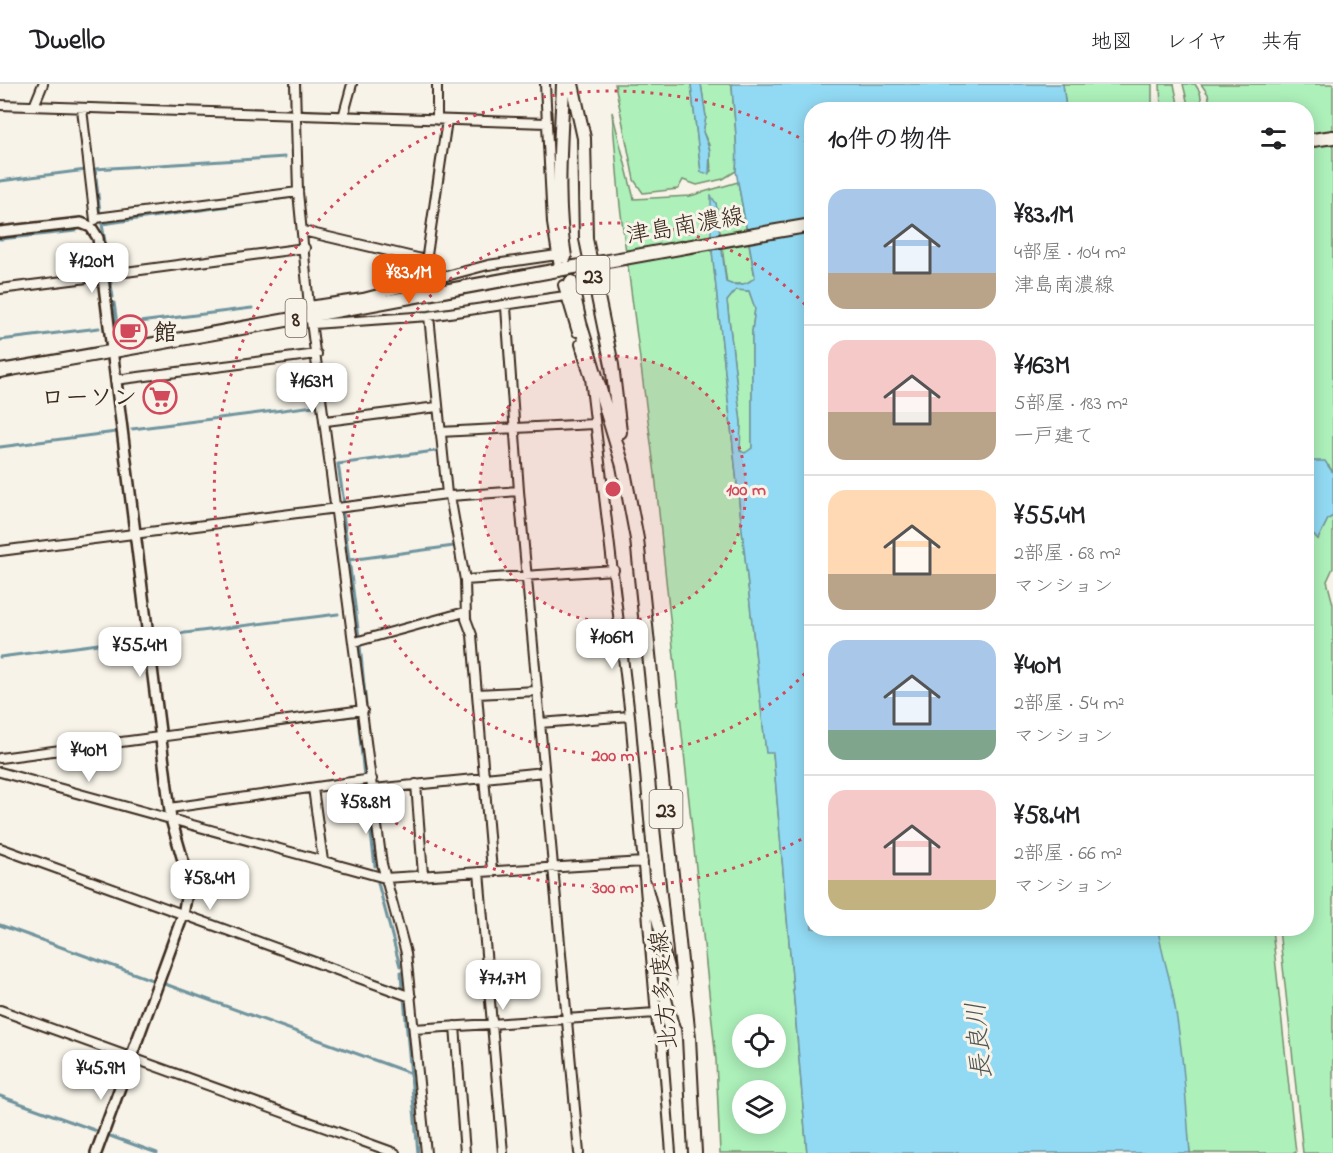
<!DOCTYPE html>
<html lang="ja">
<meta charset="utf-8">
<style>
body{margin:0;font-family:"Indie Flower","Klee One",sans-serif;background:#f6f6f6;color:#202124;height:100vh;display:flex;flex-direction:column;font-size:22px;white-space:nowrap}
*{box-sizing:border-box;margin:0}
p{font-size:20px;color:#757577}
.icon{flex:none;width:33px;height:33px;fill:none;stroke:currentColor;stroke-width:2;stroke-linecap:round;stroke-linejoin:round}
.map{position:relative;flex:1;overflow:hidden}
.side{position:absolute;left:804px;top:18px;width:510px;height:834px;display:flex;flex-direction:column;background:#fff;border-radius:24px;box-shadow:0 3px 15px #0003}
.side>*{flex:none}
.fabs{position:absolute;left:732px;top:930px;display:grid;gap:12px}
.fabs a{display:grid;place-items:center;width:54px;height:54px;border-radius:50%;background:#fff;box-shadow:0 3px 15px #0003;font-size:30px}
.price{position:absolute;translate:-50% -51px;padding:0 14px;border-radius:12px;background:#fff;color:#222;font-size:20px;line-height:39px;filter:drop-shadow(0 2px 3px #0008)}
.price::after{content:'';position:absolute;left:50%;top:36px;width:18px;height:14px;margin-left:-9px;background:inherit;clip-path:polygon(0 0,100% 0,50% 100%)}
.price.current{background:#ea580c;color:#fff}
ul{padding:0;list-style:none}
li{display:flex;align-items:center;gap:18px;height:150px;padding:0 24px}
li+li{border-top:2px solid #e0e0e0}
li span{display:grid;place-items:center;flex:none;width:168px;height:120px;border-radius:18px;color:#555}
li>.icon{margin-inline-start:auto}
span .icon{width:72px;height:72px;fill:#fffc;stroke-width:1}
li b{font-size:26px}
h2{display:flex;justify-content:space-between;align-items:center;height:72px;padding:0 24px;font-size:26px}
header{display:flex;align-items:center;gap:36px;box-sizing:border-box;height:84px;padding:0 30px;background:#fff;border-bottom:2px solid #e0e0e0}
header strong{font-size:28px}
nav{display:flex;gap:33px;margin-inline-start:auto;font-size:21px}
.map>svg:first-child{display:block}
.green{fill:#adf0ba;stroke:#748d6c;stroke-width:1.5;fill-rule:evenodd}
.water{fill:#92daf3;stroke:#6f949e;stroke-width:1.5;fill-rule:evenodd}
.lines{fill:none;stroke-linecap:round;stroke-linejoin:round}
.stream{stroke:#6f949e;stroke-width:3}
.minor-casing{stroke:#3b2a1e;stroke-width:12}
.tertiary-casing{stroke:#3b2a1e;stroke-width:14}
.primary-casing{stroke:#3b2a1e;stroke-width:16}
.minor{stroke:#f7f3e8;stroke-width:8}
.tertiary{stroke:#f7f3e8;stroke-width:9}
.primary{stroke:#f7f3e8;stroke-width:12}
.ring{fill:none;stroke:#d1495b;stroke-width:3;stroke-dasharray:3 6}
.labels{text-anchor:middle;stroke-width:6;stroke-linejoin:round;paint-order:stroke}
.shield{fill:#f7f3e8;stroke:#73665b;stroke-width:1.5}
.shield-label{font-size:22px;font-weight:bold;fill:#3b2a1e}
.street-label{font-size:24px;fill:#3b2a1e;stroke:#f7f3e8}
.poi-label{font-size:24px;font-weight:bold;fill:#3b2a1e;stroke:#f7f3e8;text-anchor:start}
.water-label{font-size:26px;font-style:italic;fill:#515653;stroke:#f7f3e8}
.centre{fill:#d1495b;stroke:#f7f3e8;stroke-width:3}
.ring-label{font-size:18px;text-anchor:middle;font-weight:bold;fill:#d1495b;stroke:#f7f3e8;stroke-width:6;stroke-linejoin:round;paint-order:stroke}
</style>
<header>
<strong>Dwello</strong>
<nav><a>地図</a><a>レイヤ</a><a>共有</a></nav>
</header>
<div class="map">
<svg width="1333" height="1069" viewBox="0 0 1333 1069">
<rect width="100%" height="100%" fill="#f7f3e8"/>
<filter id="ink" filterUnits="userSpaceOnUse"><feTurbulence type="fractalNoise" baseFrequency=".0167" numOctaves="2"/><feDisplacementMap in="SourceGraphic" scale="12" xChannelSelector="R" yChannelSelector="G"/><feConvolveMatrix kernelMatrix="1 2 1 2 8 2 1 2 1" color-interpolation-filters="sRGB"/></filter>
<g filter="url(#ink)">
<path class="green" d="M615,0H691L701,88L705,90L711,87L709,61L703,48L706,33L701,0H732C733,29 739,59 736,87L723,95L697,101L683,96L678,105L643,109L634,96Z
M1063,0H1152V25H1066Z
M1160,0H1174L1179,25H1161Z
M1183,0H1195L1200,8L1203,25H1189Z
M1201,0H1333V389L1329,382L1312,377L1307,381L1306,26L1211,25L1208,10Z
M612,28L634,115L690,112L738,98L755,194L745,200H727L716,119L711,157L766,668H773L807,1069H720L716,976L655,390L620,122ZM742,940H776V974H742ZM742,1006H776V1040H742Z
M736,206L749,207L755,224L752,248V364L749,368L742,369L739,362L741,339L727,217Z
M1307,423L1310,445L1318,455L1328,435L1333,432V484L1327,497L1333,520V1069H1303L1279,845L1306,844Z
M1158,845H1272L1296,1069H1190L1173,912L1160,866Z"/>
<path class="water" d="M691,0H701L706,33L703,48L710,67L709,90L701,88Z
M732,0H1063L1066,25L812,26V844L1158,845C1161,868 1169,889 1173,912C1183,964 1186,1017 1190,1069H807L773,669H766L711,157V112L716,119L726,198C735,203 750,201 755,192L736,87C739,59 733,29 732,0ZM736,206L749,207L755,224L752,248V364L745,369L740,367L741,339L727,217Z
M1312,377H1325L1333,389V432L1328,435L1318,455C1300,441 1306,403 1307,381Z"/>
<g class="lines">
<path class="stream" d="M0,97L86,86
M100,129L95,85L285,73
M0,155L76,147
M106,164L102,140L286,114
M106,167L109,185
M110,194L113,213
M114,219L117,240
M115,241L252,224
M0,256L99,244
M132,345L314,322
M0,363L116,348
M344,419L338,380L435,367
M343,429L359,553L363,552
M349,476L454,462
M153,553L338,530
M360,562L367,631
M0,573L144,554
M358,632L364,693
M178,654L360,631
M105,664L154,658
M365,701L375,782
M0,760L174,823
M378,799L400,882
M195,830L402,905L401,888
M0,841L152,896
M165,900L410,989
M404,914L418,1069
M0,1012L97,1047
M110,1052L157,1069"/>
<g class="minor-casing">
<path id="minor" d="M295,0L298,108L309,222L382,780L406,869L426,1069
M437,0V36
M545,0L552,139L559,183
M0,21L547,39
M34,22L43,0
M82,25L95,136
M343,33L352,0
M96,134L298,108
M303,147L426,176
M103,191L305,164
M423,198L447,36
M563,201L577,248
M0,205L103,192
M309,222L363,214L488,181L557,171
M506,223L519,407L579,1069
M429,232L447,410
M313,240L429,232L565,212
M580,260L590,294L630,632L657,942L662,956L671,1069
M115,296L317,270
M326,337L437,323
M440,348L594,340
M450,412L465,496L466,535L472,551L477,610L538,607
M0,467L447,410L450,412L519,407
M465,496L614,486
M355,558L465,528
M477,610L492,787
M540,639L630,632
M0,674L363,626
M0,688L385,794L643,778
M416,700L423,791
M313,704L323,777
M373,705L544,688
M170,724L372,695
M0,764L411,913
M479,788L503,1069
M647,801L684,940
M0,926L395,1069
M455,942L465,1069
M414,945L656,929"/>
</g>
<g class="tertiary-casing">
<path id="tertiary" d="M0,148L81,139L91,143L98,154L171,735L189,797L183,831L96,1069"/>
</g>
<g class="primary-casing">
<path id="primary" d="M563,0C561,60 555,113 565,173
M572,0L584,54L586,155L612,281L620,348
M1306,57L1333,53
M571,198L580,239L623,382L637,455L689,954L695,1069
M0,287C271,241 540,187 812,141"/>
</g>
<use href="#minor" class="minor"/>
<use href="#tertiary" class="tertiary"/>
<use href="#primary" class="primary"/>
</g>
</g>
<circle cx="613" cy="405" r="133" fill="#d1495b" fill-opacity=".12"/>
<g class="ring">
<circle cx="613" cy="405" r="133"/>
<path d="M811 583A266 266 0 1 1 811 227"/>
<path d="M809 751A398 398 0 1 1 809 59"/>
</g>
<defs>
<g id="cafe-ring" transform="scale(1.725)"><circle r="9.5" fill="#f7f3e8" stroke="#d1495b" stroke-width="1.5"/><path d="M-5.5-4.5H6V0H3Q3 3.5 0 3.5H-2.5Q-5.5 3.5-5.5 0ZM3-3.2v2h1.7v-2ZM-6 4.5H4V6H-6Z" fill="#d1495b"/></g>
<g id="supermarket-ring" transform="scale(1.725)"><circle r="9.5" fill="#f7f3e8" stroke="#d1495b" stroke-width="1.5"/><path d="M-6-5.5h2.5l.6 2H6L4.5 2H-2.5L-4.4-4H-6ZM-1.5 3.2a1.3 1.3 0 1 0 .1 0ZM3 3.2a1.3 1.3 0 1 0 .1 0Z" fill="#d1495b"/></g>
</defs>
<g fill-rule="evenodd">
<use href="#cafe-ring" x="130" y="248"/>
<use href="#supermarket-ring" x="160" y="313"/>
</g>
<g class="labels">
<g class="shield">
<rect x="576.5" y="172" width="33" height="38" rx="4.5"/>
<rect x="285.5" y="215" width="21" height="38" rx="4.5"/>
<rect x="649.5" y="706" width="33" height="38" rx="4.5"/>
</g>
<g class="shield-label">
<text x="593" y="199">23</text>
<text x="296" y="242">8</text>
<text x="666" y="733">23</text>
</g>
<g class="street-label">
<text transform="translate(685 141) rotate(-10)" y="8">津島南濃線</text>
<text transform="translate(663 906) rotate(-95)" y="8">北方多度線</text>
</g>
<g class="poi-label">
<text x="153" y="256">館</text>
<text x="137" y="321" text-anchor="end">ローソン</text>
</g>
<g class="water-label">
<text transform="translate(978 957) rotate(-95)" y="9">長良川</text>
</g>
</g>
<circle cx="613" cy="405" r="9" class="centre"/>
<g class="ring-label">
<text x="746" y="411">100 m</text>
<text x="613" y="677">200 m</text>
<text x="613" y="809">300 m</text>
</g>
</svg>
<div class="fabs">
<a><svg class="icon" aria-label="locate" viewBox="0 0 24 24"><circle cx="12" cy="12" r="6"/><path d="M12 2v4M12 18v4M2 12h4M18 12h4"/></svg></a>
<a><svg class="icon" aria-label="layers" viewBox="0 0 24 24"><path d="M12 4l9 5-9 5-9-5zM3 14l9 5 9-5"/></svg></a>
</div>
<b class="price" style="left:92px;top:210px">¥120M</b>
<b class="price current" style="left:409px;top:221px">¥83.1M</b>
<b class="price" style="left:312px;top:330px">¥163M</b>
<b class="price" style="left:612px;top:586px">¥106M</b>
<b class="price" style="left:140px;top:594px">¥55.4M</b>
<b class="price" style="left:89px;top:699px">¥40M</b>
<b class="price" style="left:366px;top:751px">¥58.8M</b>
<b class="price" style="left:210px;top:827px">¥58.4M</b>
<b class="price" style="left:503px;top:927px">¥71.7M</b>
<b class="price" style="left:101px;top:1017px">¥45.9M</b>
<section class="side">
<h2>10件の物件<svg class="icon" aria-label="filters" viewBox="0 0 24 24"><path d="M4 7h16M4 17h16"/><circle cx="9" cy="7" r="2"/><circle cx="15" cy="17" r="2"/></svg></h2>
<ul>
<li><span style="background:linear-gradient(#a9c7e8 70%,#b9a48a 0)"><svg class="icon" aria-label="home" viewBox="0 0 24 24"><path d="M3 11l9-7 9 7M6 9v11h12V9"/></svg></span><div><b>¥83.1M</b><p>4部屋 · 104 m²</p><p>津島南濃線</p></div></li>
<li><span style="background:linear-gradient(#f6c9c9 60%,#b9a48a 0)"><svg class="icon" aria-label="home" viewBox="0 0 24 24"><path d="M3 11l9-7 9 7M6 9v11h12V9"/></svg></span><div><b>¥163M</b><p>5部屋 · 183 m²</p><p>一戸建て</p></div></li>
<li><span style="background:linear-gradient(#ffd9b3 70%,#b9a48a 0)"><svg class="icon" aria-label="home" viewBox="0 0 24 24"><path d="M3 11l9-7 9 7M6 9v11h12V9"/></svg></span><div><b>¥55.4M</b><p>2部屋 · 68 m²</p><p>マンション</p></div></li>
<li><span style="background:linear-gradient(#a9c7e8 75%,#7fa58c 0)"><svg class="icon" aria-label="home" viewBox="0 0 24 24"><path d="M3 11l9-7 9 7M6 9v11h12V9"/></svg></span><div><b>¥40M</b><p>2部屋 · 54 m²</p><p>マンション</p></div></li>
<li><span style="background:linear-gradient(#f6c9c9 75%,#c2b280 0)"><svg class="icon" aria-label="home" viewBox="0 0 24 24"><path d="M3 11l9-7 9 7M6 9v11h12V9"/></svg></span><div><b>¥58.4M</b><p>2部屋 · 66 m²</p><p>マンション</p></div></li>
</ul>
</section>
</div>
